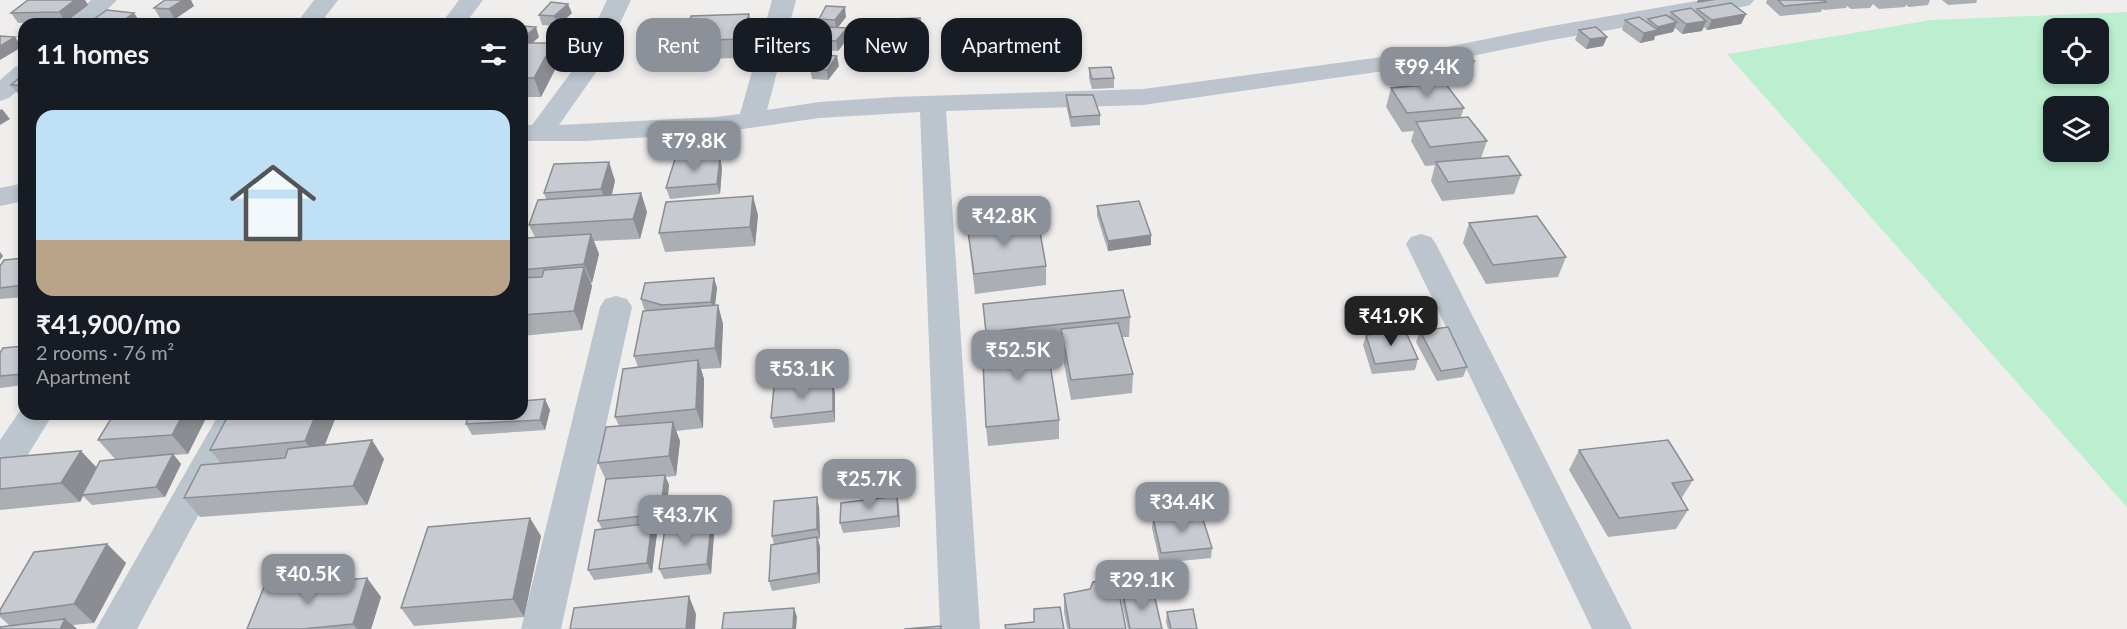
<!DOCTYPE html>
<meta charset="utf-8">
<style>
body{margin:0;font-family:Lato,sans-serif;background:#242831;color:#f1f3f6;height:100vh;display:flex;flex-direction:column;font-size:22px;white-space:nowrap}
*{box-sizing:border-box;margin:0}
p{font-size:20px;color:#9ea1a6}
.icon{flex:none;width:33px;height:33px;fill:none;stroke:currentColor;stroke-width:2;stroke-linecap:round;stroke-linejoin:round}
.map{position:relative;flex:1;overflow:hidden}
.panel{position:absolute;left:18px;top:18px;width:510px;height:402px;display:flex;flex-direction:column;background:#171b24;border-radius:18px;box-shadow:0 3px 9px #0003}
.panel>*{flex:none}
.hud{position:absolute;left:546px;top:18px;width:570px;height:54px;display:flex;gap:12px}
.controls{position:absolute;left:2043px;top:18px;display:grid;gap:12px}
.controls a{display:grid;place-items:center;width:66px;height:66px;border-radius:12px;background:#171b24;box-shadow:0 3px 9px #0003;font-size:30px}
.price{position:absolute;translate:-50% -51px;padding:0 14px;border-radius:12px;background:#8c9099;color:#fff;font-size:20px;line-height:39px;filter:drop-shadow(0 2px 3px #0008)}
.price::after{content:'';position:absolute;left:50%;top:36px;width:18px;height:14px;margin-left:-9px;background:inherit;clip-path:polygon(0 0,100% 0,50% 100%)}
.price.current{background:#222;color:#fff}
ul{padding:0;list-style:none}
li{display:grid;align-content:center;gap:12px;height:318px;padding:0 18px}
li+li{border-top:2px solid #363941}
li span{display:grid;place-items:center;height:186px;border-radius:18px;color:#555}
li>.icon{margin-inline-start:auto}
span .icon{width:108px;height:108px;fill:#fffc;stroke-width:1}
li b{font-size:26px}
h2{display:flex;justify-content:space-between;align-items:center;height:72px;padding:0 18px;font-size:26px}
.tag{padding:0 21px;border-radius:18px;background:#171b24;box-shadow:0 3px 9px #0003;font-size:21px;line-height:54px}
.tag.current{background:#8c9099;color:#fff}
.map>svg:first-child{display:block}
.green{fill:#bbefcf;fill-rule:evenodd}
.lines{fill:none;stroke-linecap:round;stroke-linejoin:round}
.minor{fill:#bcc5cd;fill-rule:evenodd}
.wall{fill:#abaeb3}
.shaded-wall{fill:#8b8d92}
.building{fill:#c7cad0;stroke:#8b8d92;stroke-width:1.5}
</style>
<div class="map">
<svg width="2127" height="629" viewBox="0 0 2127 629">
<rect width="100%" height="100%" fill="#f0eded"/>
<path class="green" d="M2127,12V507L1727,54L1931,20ZM2054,28H2098V74H2054ZM2054,106H2098V152H2054Z"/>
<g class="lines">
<path class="minor" d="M91,0H117L92,24H66Z
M314,0H338L320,24H296Z
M459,0H483L465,24H441Z
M607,0H631L599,68L559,125L715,117L740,114L772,0H796L767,110L819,102L894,97L1143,89L1427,51L1546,27L1702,0H1754L1750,5L1742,7L1546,41L1427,65L1143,105L946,111L980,629H940L920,112L819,118L715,133L584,141H522V125H532L575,67Z
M24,65V85L9,98L0,101V80L15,67Z
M24,183V201L0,206V188Z
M1421,234L1431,237L1436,244L1632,629H1592L1406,244L1411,237Z
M616,296L627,299L632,307L561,629H521L600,307L605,299Z
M24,405V414H53L13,479L0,483V440Z
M219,414H253L137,629H96Z"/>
</g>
<path class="wall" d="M28,0H85L88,5L66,22L18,23L11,13Z
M1767,0H1930L1928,5L1909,7L1906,5L1905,7L1879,9L1873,4L1870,8L1851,9L1847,6L1846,8L1824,10L1822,9L1821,12L1780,16L1766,3Z
M1942,0H1977L1976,3L1948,5Z
M194,6L175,19L160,18L154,8Z
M1697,9L1746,14L1741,24L1707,30L1704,27L1702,31L1682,34L1675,28L1673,32L1655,36L1654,40L1640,43L1622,30L1625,20L1647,22L1648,19L1669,17L1671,12H1695Z
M572,13L558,26L542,25L539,15Z
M846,17L838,27L848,38L838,51L822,50L820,40L826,29H820L819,19Z
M920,18L921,42L864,45L863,35Z
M94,19L140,22L138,24H97Z
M522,26L539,37L532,43H553L559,62L541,97H522Z
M1579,30L1607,37L1603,46L1586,49L1575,40Z
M753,32L746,58L688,59L683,41Z
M1429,57L1472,71L1437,78L1427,67Z
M839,66L828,80L812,79L810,69Z
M1089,68L1114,78V88L1092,89L1089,78Z
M24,74V95H19L11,85Z
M1391,88L1464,108L1461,117L1487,141L1481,158L1521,175L1514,194L1442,201L1431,181L1435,165L1425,166L1411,141L1414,131L1402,132L1386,107Z
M1066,95L1100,115V125L1071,127L1066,105Z
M609,162L615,181L612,195L641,193L647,212L640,239L594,241L599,254L592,283H591L592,286L582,330L522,336V250L535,237L529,225L546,199L544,193Z
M722,168L720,194L670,199L666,188Z
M1097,206L1151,245L1108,251L1097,216Z
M758,215L755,246L665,252L659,233Z
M1469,223L1566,257L1558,277L1486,284L1463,243Z
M967,224L1019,234L1046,266V285L975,294Z
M24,252V297L0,299V266L23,258L21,256Z
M714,278L717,288L715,305H718L723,324L721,368L701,369L704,379L703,428L676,431L680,441L676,476L665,477L669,485L665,524L654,525L657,533L652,573L594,580L588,570L602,529L598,521L606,480L598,463L619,426L615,417L638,367L634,356L648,311L644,309L641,299Z
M983,304L1130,317L1129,337H1122L1133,374L1132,393L1071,400L1061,348V344L1047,345L1059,420V439L988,446L986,427V339Z
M1420,331L1467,367L1463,377L1437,381L1416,342Z
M1366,335L1418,359L1415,370L1372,374L1363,345Z
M24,346V385L0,388V353Z
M833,383L835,394V422L774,428L771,418Z
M550,410L545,430L472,435L466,424Z
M114,414H208L188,454L174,455L181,464L165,497L92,505L83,496L80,502L0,510V458L81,451L96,468L115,459L98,440Z
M229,414L325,445L384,459L367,505L200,517L184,498L221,463L210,450Z
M1579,450L1693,480L1681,499L1688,510L1676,529L1608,537L1569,470Z
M897,496L899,506L900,527L843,533L840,523Z
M819,507L820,539H818L820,547V583L772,591L769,581L774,544L772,536Z
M1153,518L1212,548L1211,558L1160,563L1152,528Z
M711,524L714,534L711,574L664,579L659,569Z
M541,536L524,617L414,626L401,608Z
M107,544L126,563L94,623L73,625L77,629H0L10,626L0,617V614Z
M367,578L381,597L371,629H247Z
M1090,589L1126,629H1067L1064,612V594Z
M1123,594L1162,629H1128L1122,603Z
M1167,612L1197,629H1168L1166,622Z"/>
<path class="shaded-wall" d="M75,0H85L88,5L66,22L59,12Z
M183,0H191L194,6L175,19L169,9Z
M1698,0H1716L1697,3Z
M568,4L572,13L558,26L554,16Z
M845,7L846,17L836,30L835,20Z
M134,13L140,22L138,24H122L121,22Z
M749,14L753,32L746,58L742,39Z
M1746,14L1741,24L1707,30L1712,20Z
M1706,21L1702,31L1682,34L1686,24Z
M1677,22L1673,32L1655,36L1654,40L1640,43L1644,33L1656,30L1658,27Z
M536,27L539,37L525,50L522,42V39Z
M847,28L848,38L838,51L836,41Z
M15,37L22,47L0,60V46Z
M1607,37L1603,46L1586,49L1590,39Z
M553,43L559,62L541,97L534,78Z
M837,56L839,66L828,80L827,70Z
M1474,61L1472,71L1437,78L1439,68Z
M2,109L10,119L0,125V110Z
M720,157L722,168L720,194L717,184Z
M609,162L615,181L608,208L601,189Z
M641,193L647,212L640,239L633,219Z
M753,196L758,215L755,246L750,227Z
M591,234L599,254L592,283L584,264Z
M1151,235V245L1108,251V241Z
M0,252L3,256L0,260Z
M584,267L592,286L582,330L574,311Z
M714,278L717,288L714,313L711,302Z
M718,305L723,324L721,368L715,348Z
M698,360L704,379L703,428L696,409Z
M833,383L835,394V422L833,411Z
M545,399L550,410L545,430L540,420Z
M183,414H208L188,454L172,435Z
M316,414H337L319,460L305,441Z
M673,422L680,441L676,476L669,456Z
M372,440L384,459L367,505L353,486Z
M81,451L99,470L82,495L83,496L80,502L61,483Z
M173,454L181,464L165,497L156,487Z
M665,475L669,485L665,524L660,514Z
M897,496L899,506L900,527L898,516Z
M817,497L819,507L820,539L817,529Z
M530,518L541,536L524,617L513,599Z
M652,523L657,533L652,573L647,563Z
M711,524L714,534L711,574L707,564Z
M817,537L820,547V583L818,573Z
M107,544L126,563L94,623L74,604Z
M367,578L381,597L371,629H357L353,624Z
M689,596L696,614L695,629H686Z
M794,608L797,617L796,629H793Z
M65,619L77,629H60Z"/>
<path class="building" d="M28,0H75L59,12L11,13Z
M165,0H183L169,9L154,8Z
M1778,0H1823L1826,2L1784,6Z
M551,2L568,4L554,16L539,15Z
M1731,3L1746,14L1712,20L1697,9Z
M826,6L845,7L835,20L819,19Z
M1691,8L1706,21L1686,24L1671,12Z
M107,10L134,13L121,22L94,19Z
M749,14L742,39L683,41L691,16Z
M1666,15L1677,22L1658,27L1648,19Z
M1639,17L1658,30L1644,33L1625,20Z
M920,18V33L863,35L864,20Z
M142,22L159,23L140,24Z
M394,22L412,23L410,24H391Z
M522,26L536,27L522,39Z
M828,27L847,28L836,41L820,40Z
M1596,27L1607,37L1590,39L1579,30Z
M0,36L15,37L0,46Z
M522,43H553L534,78H522Z
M1460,51L1474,61L1439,68L1429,57Z
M818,54L837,56L827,70L810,69Z
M1111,67L1114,78L1092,79L1089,68Z
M24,74V85H11Z
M1445,83L1464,108L1407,113L1391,88Z
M1066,95H1093L1100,115L1071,117Z
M1468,117L1487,141L1430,147L1416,122Z
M1508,156L1521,175L1448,182L1436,162Z
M720,157L717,184L666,188L675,159Z
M609,162L601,189L544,193L554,164Z
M641,193L633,219L529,225L538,200Z
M753,196L750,227L659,233L666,202Z
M1139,201L1151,235L1108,241L1097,206Z
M1537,216L1566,257L1493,265L1469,223Z
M1015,219L1019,234L1040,232L1046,266L974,274L967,224Z
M591,234L584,264L522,270V250L527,238Z
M24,258V285L0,288V266L4,260Z
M584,267L574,311L522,315V278L542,277L544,270Z
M714,278L711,302L662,305L641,299L645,283Z
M1123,290L1130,317L986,332L983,304Z
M718,305L715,348L634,356L643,311Z
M1118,323L1133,374L1071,380L1061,329Z
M1448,327L1467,367L1441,371L1420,331Z
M1405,330L1418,359L1375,364L1366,335Z
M1045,333L1059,420L986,427L982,340Z
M24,346V374L0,376V353L3,348Z
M698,360L696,409L615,417L623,369Z
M833,383V411L771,418L774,387Z
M545,399L540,420L466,424L469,414H522V401Z
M114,414H183L172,435L98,440Z
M229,414H316L305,441L210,450Z
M673,422L669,456L598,463L606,427Z
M372,440L353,486L184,498L201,465L285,458L288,449Z
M1668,440L1693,480L1672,483L1688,510L1619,518L1579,450Z
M81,451L61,483L0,489V458Z
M173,454L156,487L82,495L100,461Z
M665,475L660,514L598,521L606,479Z
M897,496L898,516L840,523L841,503Z
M817,497V529L772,536L774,501Z
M1201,513L1212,548L1161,553L1153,518Z
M530,518L513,599L401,608L428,527Z
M652,523L647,563L588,570L595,530Z
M711,524L707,564L659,569L665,528Z
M817,537L818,573L769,581L771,545Z
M107,544L74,604L0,614V610L34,552Z
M367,578L353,624L302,629H247L264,587Z
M1116,578L1126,629H1070L1064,594L1090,589L1093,582Z
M1153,590L1162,629H1130L1123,594Z
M689,596L686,629H570L574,608Z
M1060,607L1064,629H1006L1005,625L1034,622V609Z
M794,608L793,629H722L724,613Z
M1193,609L1197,629H1171L1167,612Z
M65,619L60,629H0V627Z
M941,626V629H904Z"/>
</svg>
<div class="controls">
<a><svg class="icon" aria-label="locate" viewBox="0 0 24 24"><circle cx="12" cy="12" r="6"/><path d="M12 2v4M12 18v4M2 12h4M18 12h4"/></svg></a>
<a><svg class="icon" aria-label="layers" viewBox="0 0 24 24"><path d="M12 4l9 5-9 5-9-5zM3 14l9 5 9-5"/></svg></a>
</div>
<b class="price" style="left:1427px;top:98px">₹99.4K</b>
<b class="price" style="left:694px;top:172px">₹79.8K</b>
<b class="price" style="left:1004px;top:247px">₹42.8K</b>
<b class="price current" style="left:1391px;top:347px">₹41.9K</b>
<b class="price" style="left:1018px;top:381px">₹52.5K</b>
<b class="price" style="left:802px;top:400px">₹53.1K</b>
<b class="price" style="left:869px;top:510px">₹25.7K</b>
<b class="price" style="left:1182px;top:533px">₹34.4K</b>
<b class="price" style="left:685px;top:546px">₹43.7K</b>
<b class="price" style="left:308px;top:605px">₹40.5K</b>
<b class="price" style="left:1142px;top:611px">₹29.1K</b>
<div class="hud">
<a class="tag">Buy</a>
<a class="tag current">Rent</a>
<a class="tag">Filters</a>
<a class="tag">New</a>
<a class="tag">Apartment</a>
</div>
<section class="panel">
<h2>11 homes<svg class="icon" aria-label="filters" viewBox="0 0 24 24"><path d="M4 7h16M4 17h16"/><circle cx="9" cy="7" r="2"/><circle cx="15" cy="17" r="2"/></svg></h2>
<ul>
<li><span style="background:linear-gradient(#bfe0f5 70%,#b9a48a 0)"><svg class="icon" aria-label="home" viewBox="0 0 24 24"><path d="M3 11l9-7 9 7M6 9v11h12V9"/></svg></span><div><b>₹41,900/mo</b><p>2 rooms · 76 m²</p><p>Apartment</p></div></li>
</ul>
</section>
</div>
